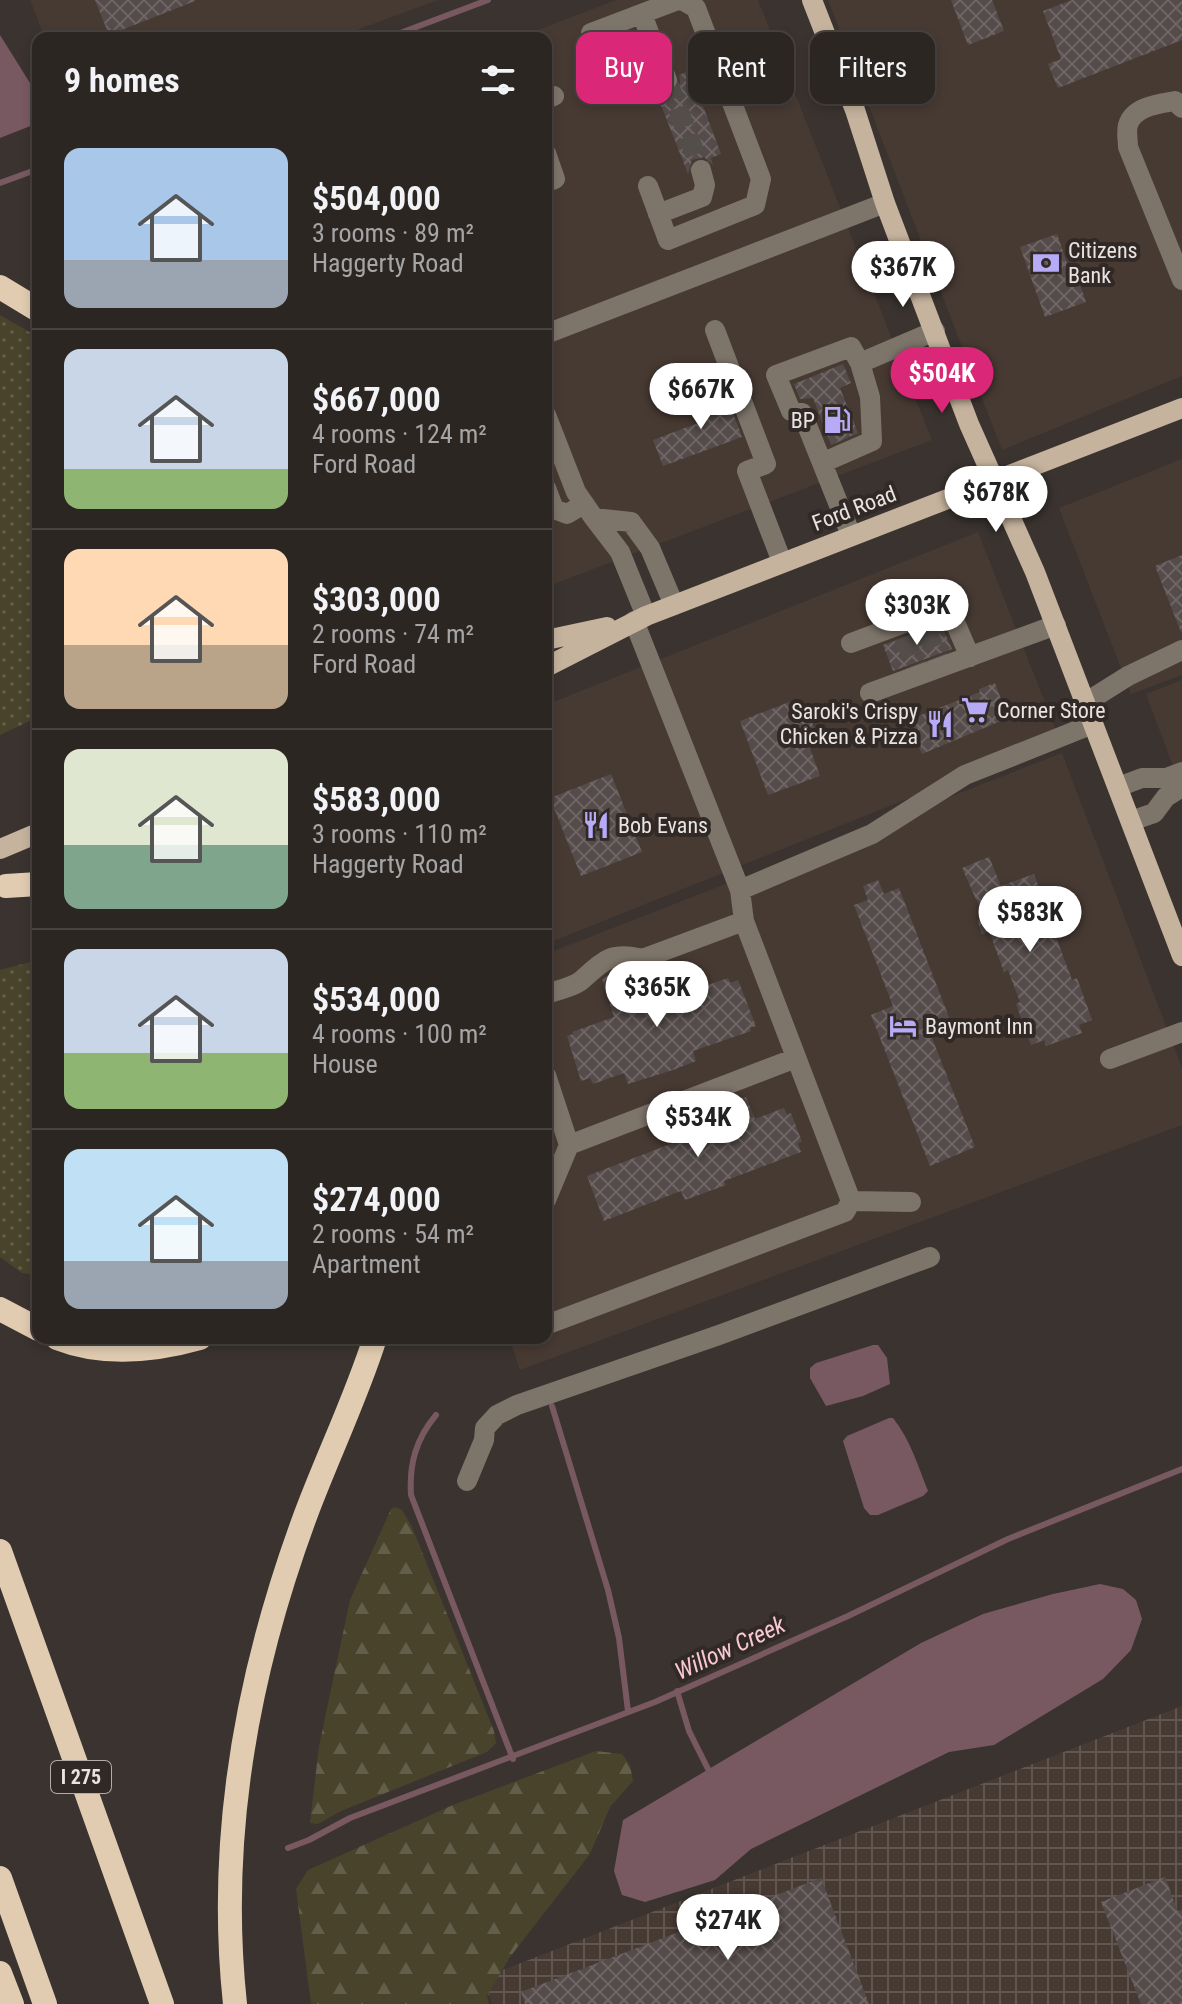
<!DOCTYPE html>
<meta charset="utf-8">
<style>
body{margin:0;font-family:"Roboto Condensed",sans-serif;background:#342e2b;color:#f1f3f6;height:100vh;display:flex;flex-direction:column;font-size:30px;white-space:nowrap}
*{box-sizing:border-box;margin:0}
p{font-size:26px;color:#a6a5a6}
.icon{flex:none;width:44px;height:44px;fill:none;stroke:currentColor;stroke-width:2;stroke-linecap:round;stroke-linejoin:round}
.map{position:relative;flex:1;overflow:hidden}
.sheet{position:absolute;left:32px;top:32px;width:520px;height:1312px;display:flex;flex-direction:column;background:#2c2623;border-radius:16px;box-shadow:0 4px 12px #0003,0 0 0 2px #484341}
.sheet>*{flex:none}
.top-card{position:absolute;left:576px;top:32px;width:486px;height:72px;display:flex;gap:16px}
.price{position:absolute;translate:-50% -68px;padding:0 18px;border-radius:28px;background:#fff;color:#222;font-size:26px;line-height:52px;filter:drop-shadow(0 2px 4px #0008)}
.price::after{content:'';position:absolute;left:50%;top:48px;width:24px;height:18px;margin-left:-12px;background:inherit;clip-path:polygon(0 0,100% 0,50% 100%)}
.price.active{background:#db2777;color:#fff}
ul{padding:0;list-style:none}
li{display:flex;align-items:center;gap:24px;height:200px;padding:0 32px}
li+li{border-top:2px solid #484341}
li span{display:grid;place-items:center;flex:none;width:224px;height:160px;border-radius:16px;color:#555}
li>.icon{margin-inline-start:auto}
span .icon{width:96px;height:96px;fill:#fffc;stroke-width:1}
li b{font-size:34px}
h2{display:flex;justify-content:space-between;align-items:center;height:96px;padding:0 32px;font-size:34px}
.chip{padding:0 28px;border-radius:16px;background:#2c2623;box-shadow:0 4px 12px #0003,0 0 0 2px #484341;font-size:28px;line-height:72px}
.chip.active{background:#db2777;color:#fff}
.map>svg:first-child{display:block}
.built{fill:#473a33}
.industrial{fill:url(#industrial-grid)}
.grass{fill:url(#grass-dots)}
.forest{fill:url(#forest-firs)}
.water{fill:#795961}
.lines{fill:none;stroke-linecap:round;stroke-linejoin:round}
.stream{stroke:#795961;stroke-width:6}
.building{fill:url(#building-cross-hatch)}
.minor-tunnel{stroke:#544e4a;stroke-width:20;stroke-dasharray:20 10;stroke-linecap:butt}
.minor{stroke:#7d746a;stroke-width:20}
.major{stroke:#c5b39d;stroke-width:20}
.highway{stroke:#e1ccb1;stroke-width:24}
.labels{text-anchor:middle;stroke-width:8;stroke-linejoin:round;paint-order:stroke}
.shield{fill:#302926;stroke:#b2acaa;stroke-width:2}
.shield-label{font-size:20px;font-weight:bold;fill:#e9e4e2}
.poi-label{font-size:22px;fill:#e9e4e2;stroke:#302926;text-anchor:start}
.street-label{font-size:22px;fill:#e9e4e2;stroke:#302926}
.water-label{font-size:24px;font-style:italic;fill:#fac8d5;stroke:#302926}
</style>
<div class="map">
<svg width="1182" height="2004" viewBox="0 0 1182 2004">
<defs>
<pattern id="industrial-grid" width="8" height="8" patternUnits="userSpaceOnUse" patternTransform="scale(2)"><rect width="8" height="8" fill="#473a33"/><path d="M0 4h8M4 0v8" fill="none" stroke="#625650"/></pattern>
<pattern id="grass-dots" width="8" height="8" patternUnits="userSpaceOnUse" patternTransform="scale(2)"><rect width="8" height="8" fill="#49432b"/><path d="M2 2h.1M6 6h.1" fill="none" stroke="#635e49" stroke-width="1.8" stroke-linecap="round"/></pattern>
<pattern id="forest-firs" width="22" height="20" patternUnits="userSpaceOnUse" patternTransform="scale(2)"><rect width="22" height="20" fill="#49432b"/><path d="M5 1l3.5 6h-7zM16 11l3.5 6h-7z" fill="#635e49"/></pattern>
<pattern id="building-cross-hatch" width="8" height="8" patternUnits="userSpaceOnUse" patternTransform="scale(2)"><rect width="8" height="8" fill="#544b4a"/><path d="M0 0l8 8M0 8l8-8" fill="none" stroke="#6d6564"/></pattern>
</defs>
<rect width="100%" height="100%" fill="#3a332f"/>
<path class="built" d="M30,0H438L335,38H45Z
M616,0H758L932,440L546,587V38H517Z
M828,0H1182V376L1002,450Z
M1182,459V675L1131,694L1059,508Z
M978,532L1059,738L546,944V705Z
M1182,680V790L1146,694Z
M1062,753L1182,1068V1125L520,1370L509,1338H546V954Z"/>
<path class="industrial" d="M1182,1706V2004H492L482,1978Z"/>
<path class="grass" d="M0,315L38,337V717L0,735Z
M38,960V1275L22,1273L0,1257V970Z"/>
<path class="forest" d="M395,1507L402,1510L412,1527L494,1731L496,1743L487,1752L341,1811L318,1824L310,1823L319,1746L350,1600L391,1509Z
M596,1751L622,1754L630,1765L633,1781L610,1807L590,1854L510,1957L487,1996L489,2004H311L296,1889L308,1870L453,1805Z"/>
<path class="water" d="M0,35L30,83L38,86V123L0,138Z
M873,1345H878L887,1358L890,1384L863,1396L826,1406L810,1378V1368L816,1363Z
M889,1418H893C910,1439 918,1466 928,1491L923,1496L878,1515H870L864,1508L843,1441L847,1436Z
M1100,1584L1123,1589L1136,1600L1142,1619L1131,1650L1103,1679L994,1745L949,1752L751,1849L715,1880L645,1902L622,1895L614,1871L623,1820L921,1643L983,1614L1053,1594Z"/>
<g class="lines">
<path class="stream" d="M387,38L488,0
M0,183L38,169
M552,1406L608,1590L619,1638L628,1711
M436,1415C416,1439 409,1464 411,1495L513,1759
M677,1691L689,1731L708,1769
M288,1848L309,1840L350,1818L655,1702L848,1616L1008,1539L1182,1469"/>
</g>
<path class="building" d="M95,0H195V1L109,35Z
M951,0H992L1004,31L968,45Z
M1072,0H1182V40L1058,88L1048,64L1061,59L1043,11Z
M694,69L705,97L700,98L721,154L711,158L713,165L704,157L692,160L688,174L661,105L664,104L658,90L666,93L672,92L680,83L679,75Z
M1057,234L1073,280L1078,279L1086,302L1045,317L1020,247Z
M843,364L851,383L840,388L858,433L831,445L813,398L800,399L794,384Z
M723,387L742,437L663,466L653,440L698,423L693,406L716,397L714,391Z
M1182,555V631L1181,632L1155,566Z
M941,624L952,649L893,671L883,645Z
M995,683L1008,718L922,754L908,720L980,692L979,689Z
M792,701L795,711L806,707L815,730L805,734L820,776L768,795L740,721Z
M611,774L642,852L581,876L550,798Z
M989,857L1001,886L1034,874L1044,902L1048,900L1058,928L1053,929L1072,980L1077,978L1092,1020L1079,1025L1082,1033L1046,1046L1044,1040L1031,1045L1016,1004L1020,1002L1008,970L1004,972L989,931L982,934L977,920L984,917L962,868Z
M878,880L884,894L899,888L952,1025L930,1033L975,1147L930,1166L871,1015L893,1006L854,905L868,900L863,886Z
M618,970H630L640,996L658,990L663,1001L728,978L730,983L738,980L756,1026L750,1028L751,1031L693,1051L696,1061L673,1070L628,1084L624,1073L593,1084L590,1078L581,1081L567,1036L573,1034L572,1032L614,1017L602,979Z
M746,1097L755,1119L784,1108L787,1115L791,1113L802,1142L798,1143L801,1152L724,1181L726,1185L685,1200L681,1191L604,1221L587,1176L702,1132L696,1116Z
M1165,1877L1178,1912L1182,1910V2004H1141L1101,1902Z
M821,1878L869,2004H525L521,1992Z"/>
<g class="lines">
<path class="minor-tunnel" d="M667,80L701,170
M926,629L939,661
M904,637L917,669"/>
<path class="minor" d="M642,14L667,80
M599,52L591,33L678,0
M546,99L554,96
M1182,108L1175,101C1159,104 1134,106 1128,125C1126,131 1128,141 1128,147L1182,280
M546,153L555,179L546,182
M648,186L668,240L755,205L761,179L696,8L682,0
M658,214L702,197L705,185L701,170
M715,330L766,464L747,471L782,562
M546,334L885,203
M546,415L576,492L594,518
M822,463L872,441L870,397L860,363L935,331
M546,488L554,509L567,514L584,504
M851,535L802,413L791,411L776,375L851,347L860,363
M646,616L620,552L594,518L631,522L650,548L674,605
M634,621L740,890L872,834L965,775L1093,724
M851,643L942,609L951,613L970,657
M870,693L1056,625
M1085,703L1128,676L1182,650
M1118,787L1142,778H1166L1182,772
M1131,821L1154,813L1166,797L1182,787
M546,994C557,990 575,987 583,979C604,960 612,951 642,959L744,921
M1110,1059L1182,1032
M546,1075L569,1145L546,1200
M569,1145L796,1058
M851,1201L911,1202
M546,1325L845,1212L851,1201L744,921L740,890
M467,1481L484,1440L485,1428L497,1415L517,1405L719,1335L930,1257"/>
<path class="major" d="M812,0L855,110L885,203L969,424L1035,572L1182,956
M546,640L607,627
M546,667L646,616L1182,408
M0,849L38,833"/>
<path class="highway" d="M0,287L38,310
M6,886L38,884
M0,1309L38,1329
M57,1338C103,1356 154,1351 200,1338
M0,1551L162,2004
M0,1878L45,2004
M0,1973L12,2004
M235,2004C217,1837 248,1670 306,1514C328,1455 356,1398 375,1338"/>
</g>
<defs>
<g id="bank-bare" transform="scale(2.16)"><path d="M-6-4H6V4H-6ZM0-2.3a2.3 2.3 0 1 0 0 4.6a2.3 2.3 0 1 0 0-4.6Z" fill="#b7abf8" stroke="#302926" stroke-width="2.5" paint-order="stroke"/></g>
<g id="fuel-bare" transform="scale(2.16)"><path d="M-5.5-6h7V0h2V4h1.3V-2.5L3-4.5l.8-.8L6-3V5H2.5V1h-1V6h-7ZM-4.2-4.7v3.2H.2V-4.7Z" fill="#b7abf8" stroke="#302926" stroke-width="2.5" paint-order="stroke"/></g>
<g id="supermarket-bare" transform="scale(2.16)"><path d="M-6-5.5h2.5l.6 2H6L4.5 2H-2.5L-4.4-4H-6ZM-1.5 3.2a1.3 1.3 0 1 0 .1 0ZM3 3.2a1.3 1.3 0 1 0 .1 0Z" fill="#b7abf8" stroke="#302926" stroke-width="2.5" paint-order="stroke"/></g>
<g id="restaurant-bare" transform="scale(2.16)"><path d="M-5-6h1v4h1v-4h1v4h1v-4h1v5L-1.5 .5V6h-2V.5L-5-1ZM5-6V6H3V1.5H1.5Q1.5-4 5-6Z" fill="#b7abf8" stroke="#302926" stroke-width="2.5" paint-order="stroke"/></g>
<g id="hotel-bare" transform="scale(2.16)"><path d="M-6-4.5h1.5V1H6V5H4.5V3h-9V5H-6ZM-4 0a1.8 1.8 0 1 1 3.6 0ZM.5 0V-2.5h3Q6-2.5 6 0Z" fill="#b7abf8" stroke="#302926" stroke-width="2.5" paint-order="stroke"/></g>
</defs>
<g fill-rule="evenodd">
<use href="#bank-bare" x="1046" y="263"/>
<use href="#fuel-bare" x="837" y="420"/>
<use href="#supermarket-bare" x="975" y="710"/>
<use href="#restaurant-bare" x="940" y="724"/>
<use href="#restaurant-bare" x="596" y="825"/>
<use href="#hotel-bare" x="903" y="1026"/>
</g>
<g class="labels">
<rect class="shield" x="51" y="1761" width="60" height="32" rx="6"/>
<g class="shield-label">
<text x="81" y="1784">I 275</text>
</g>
<g class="poi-label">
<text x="1068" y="258">Citizens<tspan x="1068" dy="25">Bank</tspan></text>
<text x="815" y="428" text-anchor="end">BP</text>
<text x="997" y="718">Corner Store</text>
<text x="918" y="719" text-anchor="end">Saroki's Crispy<tspan x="918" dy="25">Chicken &amp; Pizza</tspan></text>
<text x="618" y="833">Bob Evans</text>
<text x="925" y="1034">Baymont Inn</text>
</g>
<g class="street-label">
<text transform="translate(854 508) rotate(-21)" y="8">Ford Road</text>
</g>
<g class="water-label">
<text transform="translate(730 1648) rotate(-25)" y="8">Willow Creek</text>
</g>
</g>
</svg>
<b class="price" style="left:903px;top:309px">$367K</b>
<b class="price active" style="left:942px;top:415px">$504K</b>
<b class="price" style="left:701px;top:431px">$667K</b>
<b class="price" style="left:996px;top:534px">$678K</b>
<b class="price" style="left:917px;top:647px">$303K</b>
<b class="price" style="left:1030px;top:954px">$583K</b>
<b class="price" style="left:657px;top:1029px">$365K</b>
<b class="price" style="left:698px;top:1159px">$534K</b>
<b class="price" style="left:728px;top:1962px">$274K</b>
<div class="top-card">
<a class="chip active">Buy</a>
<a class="chip">Rent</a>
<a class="chip">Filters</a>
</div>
<section class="sheet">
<h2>9 homes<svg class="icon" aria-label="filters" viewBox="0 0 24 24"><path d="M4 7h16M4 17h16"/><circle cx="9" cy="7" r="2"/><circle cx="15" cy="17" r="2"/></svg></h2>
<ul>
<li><span style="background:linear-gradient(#a9c7e8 70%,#9aa5b1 0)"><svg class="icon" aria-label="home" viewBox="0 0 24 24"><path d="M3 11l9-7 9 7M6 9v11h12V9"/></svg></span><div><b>$504,000</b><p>3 rooms · 89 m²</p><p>Haggerty Road</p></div></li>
<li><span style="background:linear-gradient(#c9d6e8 75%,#8fb573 0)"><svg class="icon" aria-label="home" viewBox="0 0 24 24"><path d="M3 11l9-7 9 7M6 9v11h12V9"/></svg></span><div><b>$667,000</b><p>4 rooms · 124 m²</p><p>Ford Road</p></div></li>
<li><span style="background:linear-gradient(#ffd9b3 60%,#b9a48a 0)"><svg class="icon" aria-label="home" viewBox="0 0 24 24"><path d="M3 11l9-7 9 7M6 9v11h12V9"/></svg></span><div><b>$303,000</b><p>2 rooms · 74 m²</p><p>Ford Road</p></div></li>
<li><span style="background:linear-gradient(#dfe7d0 60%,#7fa58c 0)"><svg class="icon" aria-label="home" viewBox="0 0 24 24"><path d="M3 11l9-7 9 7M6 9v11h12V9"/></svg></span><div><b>$583,000</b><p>3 rooms · 110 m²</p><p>Haggerty Road</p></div></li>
<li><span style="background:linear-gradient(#c9d6e8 65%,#8fb573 0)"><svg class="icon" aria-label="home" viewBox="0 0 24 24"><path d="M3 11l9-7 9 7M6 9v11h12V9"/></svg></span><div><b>$534,000</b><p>4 rooms · 100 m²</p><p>House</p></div></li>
<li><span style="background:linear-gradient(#bfe0f5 70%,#9aa5b1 0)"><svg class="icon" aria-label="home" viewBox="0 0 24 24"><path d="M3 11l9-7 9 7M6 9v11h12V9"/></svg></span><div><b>$274,000</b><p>2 rooms · 54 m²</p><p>Apartment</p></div></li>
</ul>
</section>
</div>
